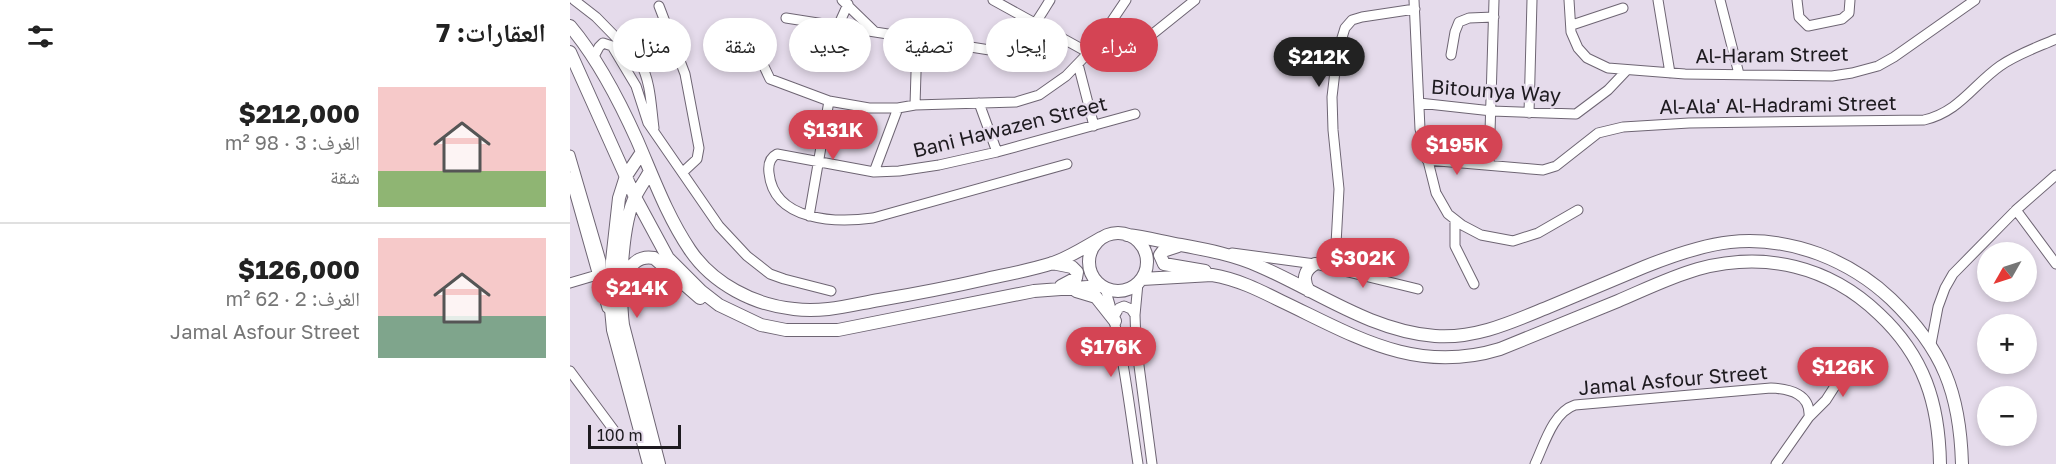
<!DOCTYPE html>
<html lang="ar">
<meta charset="utf-8">
<style>
body{margin:0;font-family:"Golos Text","Noto Naskh Arabic",sans-serif;background:#f2f2f2;color:#222;direction:rtl;height:100vh;display:flex;flex-direction:column;font-size:22px;white-space:nowrap}
*{box-sizing:border-box;margin:0}
p{font-size:20px;color:#767676}
.icon{flex:none;width:33px;height:33px;fill:none;stroke:currentColor;stroke-width:2;stroke-linecap:round;stroke-linejoin:round}
.map{position:relative;flex:1;overflow:hidden;direction:ltr}
.panel{display:flex;flex-direction:column;background:#fff;width:570px}
.panel>*{flex:none}
.banner{position:absolute;left:18px;top:18px;width:570px;height:54px;direction:rtl;display:flex;gap:12px}
.needle{width:39px;rotate:231deg}
.controls{position:absolute;left:1407px;top:242px;display:grid;gap:12px}
.controls a{display:grid;place-items:center;width:60px;height:60px;border-radius:50%;background:#fff;box-shadow:0 3px 9px #0003;font-size:30px}
.scale{position:absolute;left:18px;bottom:15px;width:93px;box-sizing:border-box;padding-left:6px;border:3px solid #1d1a1f;border-top:0;font-size:16px;line-height:21px;white-space:nowrap;color:#1d1a1f;-webkit-text-stroke:4px #e5dbeb;paint-order:stroke}
.price{position:absolute;translate:-50% -51px;padding:0 14px;border-radius:21px;background:#d44454;color:#fff;font-size:20px;line-height:39px;filter:drop-shadow(0 2px 3px #0008)}
.price::after{content:'';position:absolute;left:50%;top:36px;width:18px;height:14px;margin-left:-9px;background:inherit;clip-path:polygon(0 0,100% 0,50% 100%)}
.price.selected{background:#222;color:#fff}
ul{padding:0;list-style:none}
li{display:flex;align-items:center;gap:18px;height:150px;padding:0 24px}
li+li{border-top:2px solid #e0e0e0}
li span{display:grid;place-items:center;flex:none;width:168px;height:120px;border-radius:0px;color:#555}
li>.icon{margin-inline-start:auto}
span .icon{width:72px;height:72px;fill:#fffc;stroke-width:1}
li b{font-size:26px}
h2{display:flex;justify-content:space-between;align-items:center;height:72px;padding:0 24px;font-size:26px}
.pill{padding:0 21px;border-radius:27px;background:#fff;box-shadow:0 3px 9px #0003;font-size:21px;line-height:54px}
.pill.selected{background:#d44454;color:#fff}
main{display:flex;flex:1;min-height:0}
.map>svg:first-child{display:block}
.lines{fill:none;stroke-linecap:round;stroke-linejoin:round}
.minor-casing{stroke:#6e6573;stroke-width:11}
.major-casing{stroke:#6e6573;stroke-width:14}
.minor{stroke:#fff;stroke-width:9}
.major{stroke:#fff;stroke-width:12}
.labels{text-anchor:middle;stroke-width:5;stroke-linejoin:round;paint-order:stroke}
.street-label{font-size:20px;fill:#1d1a1f;stroke:#e5dbeb}
</style>
<main>
<div class="map">
<svg width="1486" height="464" viewBox="0 0 1486 464">
<rect width="100%" height="100%" fill="#e5dbeb"/>
<g class="lines">
<g class="minor-casing">
<path id="minor" d="M4,0L26,17L70,62C81,82 81,106 84,128
M272,0L305,32
M423,0L519,53
M844,0L850,129L866,193L878,214L892,225L911,235L943,241L968,233L1008,210
M999,0L1001,32L1008,48L1017,58L1038,68L1115,74L1262,76L1282,73L1308,66L1324,57L1405,0
M1088,0L1100,73
M1150,0L1169,74
M1227,0L1229,17L1238,26L1272,19L1279,13L1280,0
M89,6L115,74L129,148L127,159L113,172
M216,18L426,51C430,50 436,51 440,49C454,44 472,13 480,0
M1005,24L1053,8
M268,26L278,4
M525,46C537,54 545,58 559,53L625,0
M881,55L885,32L889,22L899,18L924,17
M23,58L29,47L33,43L42,46L66,86L78,123L149,226L177,256L200,274L214,279L261,291
M190,58L200,79L259,101L299,108H328L345,105L446,102L469,95L496,76L525,46L556,0
M508,64L524,126
M409,103L427,152
M849,103L922,111L1006,114L1038,90L1057,70
M345,105L347,40
M959,113L962,0
M0,155L31,261V270L27,275
M857,160L973,170L986,166L1028,133L1053,127L1119,123L1354,120C1389,112 1403,85 1430,66C1447,54 1468,47 1486,39
M497,164L303,218C267,223 204,222 199,173C198,165 199,158 207,154L304,172L329,171L369,165L427,152L565,114
M919,165L924,0
M304,172L328,108
M0,177L37,308
M1446,210L1486,264
M239,216L259,101
M885,220V246L904,284
M662,253L745,264L848,289
M745,264L758,257L766,244
M778,271L771,258L766,244L769,189L763,130L762,97L767,54L775,28L782,20L792,17L845,9
M0,283L27,275
M568,283L565,315L566,343L582,464
M535,288C553,345 559,405 568,464
M544,317L549,308L554,306L561,309L565,315
M1361,344L1368,307L1375,288L1383,274L1446,210L1486,175
M0,371L49,437
M1239,417L1256,400L1283,358
M965,464C974,445 983,412 1005,405L1201,388C1220,389 1241,394 1239,417L1206,464"/>
</g>
<g class="major-casing">
<path id="major" d="M0,26C28,59 49,100 67,140C83,177 97,216 120,250C143,284 184,305 224,309C253,313 281,305 309,300C345,294 381,287 416,279C439,274 461,270 483,263C500,257 515,247 531,238
M0,52L65,197L98,258L131,291L149,305L191,325L216,330H268L464,291L531,286
M72,152L56,176L49,198L39,288L43,330L79,464
M80,171C76,179 70,187 66,195C51,224 49,293 53,325L89,464
M519 262a29 29 0 1 1 58 0a29 29 0 1 1-58 0Z
M557,235C576,237 593,242 611,245C638,250 664,255 689,266C747,291 801,331 865,336C907,339 944,321 981,306C1012,293 1043,280 1074,267C1136,242 1183,230 1249,254C1275,264 1301,280 1321,299C1373,349 1390,393 1392,464
M608,246L593,251L590,255L594,264L635,271
M482,263L502,267L507,272L506,278L491,286
M54,279C60,265 68,255 84,258L130,298
M572,279L642,275C667,279 689,290 711,301C785,336 845,375 930,349C969,333 1008,317 1048,301C1074,290 1100,277 1128,269C1195,251 1259,266 1309,314C1354,356 1369,403 1370,464
M506,291L526,297L545,321
M739,291C732,280 734,270 745,264"/>
</g>
<use href="#minor" class="minor"/>
<use href="#major" class="major"/>
</g>
<g class="labels">
<g class="street-label">
<text transform="translate(1202 55) rotate(-1)" y="7">Al-Haram Street</text>
<text transform="translate(926 91) rotate(4)" y="7">Bitounya Way</text>
<text transform="translate(1208 105) rotate(-1)" y="7">Al-Ala' Al-Hadrami Street</text>
<text transform="translate(440 127) rotate(-14)" y="7">Bani Hawazen Street</text>
<text transform="translate(1103 380) rotate(-5)" y="7">Jamal Asfour Street</text>
</g>
</g>
</svg>
<div class="controls">
<a><svg class="needle" viewBox="-14 -14 28 28"><path d="M0-13l5 13h-10z" fill="#e53935"/><path d="M0 13l5-13h-10z" fill="#767676"/></svg></a>
<a>+</a>
<a>−</a>
</div>
<div class="scale">100 m</div>
<b class="price selected" style="left:749px;top:88px">$212K</b>
<b class="price" style="left:263px;top:161px">$131K</b>
<b class="price" style="left:887px;top:176px">$195K</b>
<b class="price" style="left:793px;top:289px">$302K</b>
<b class="price" style="left:67px;top:319px">$214K</b>
<b class="price" style="left:541px;top:378px">$176K</b>
<b class="price" style="left:1273px;top:398px">$126K</b>
<div class="banner">
<a class="pill selected">شراء</a>
<a class="pill">إيجار</a>
<a class="pill">تصفية</a>
<a class="pill">جديد</a>
<a class="pill">شقة</a>
<a class="pill">منزل</a>
</div>
</div>
<section class="panel">
<h2>العقارات: 7<svg class="icon" aria-label="filters" viewBox="0 0 24 24"><path d="M4 7h16M4 17h16"/><circle cx="9" cy="7" r="2"/><circle cx="15" cy="17" r="2"/></svg></h2>
<ul>
<li><span style="background:linear-gradient(#f6c9c9 70%,#8fb573 0)"><svg class="icon" aria-label="home" viewBox="0 0 24 24"><path d="M3 11l9-7 9 7M6 9v11h12V9"/></svg></span><div><b>$212,000</b><p>الغرف: 3 · 98 m²</p><p>شقة</p></div></li>
<li><span style="background:linear-gradient(#f6c9c9 65%,#7fa58c 0)"><svg class="icon" aria-label="home" viewBox="0 0 24 24"><path d="M3 11l9-7 9 7M6 9v11h12V9"/></svg></span><div><b>$126,000</b><p>الغرف: 2 · 62 m²</p><p>Jamal Asfour Street</p></div></li>
</ul>
</section>
</main>
